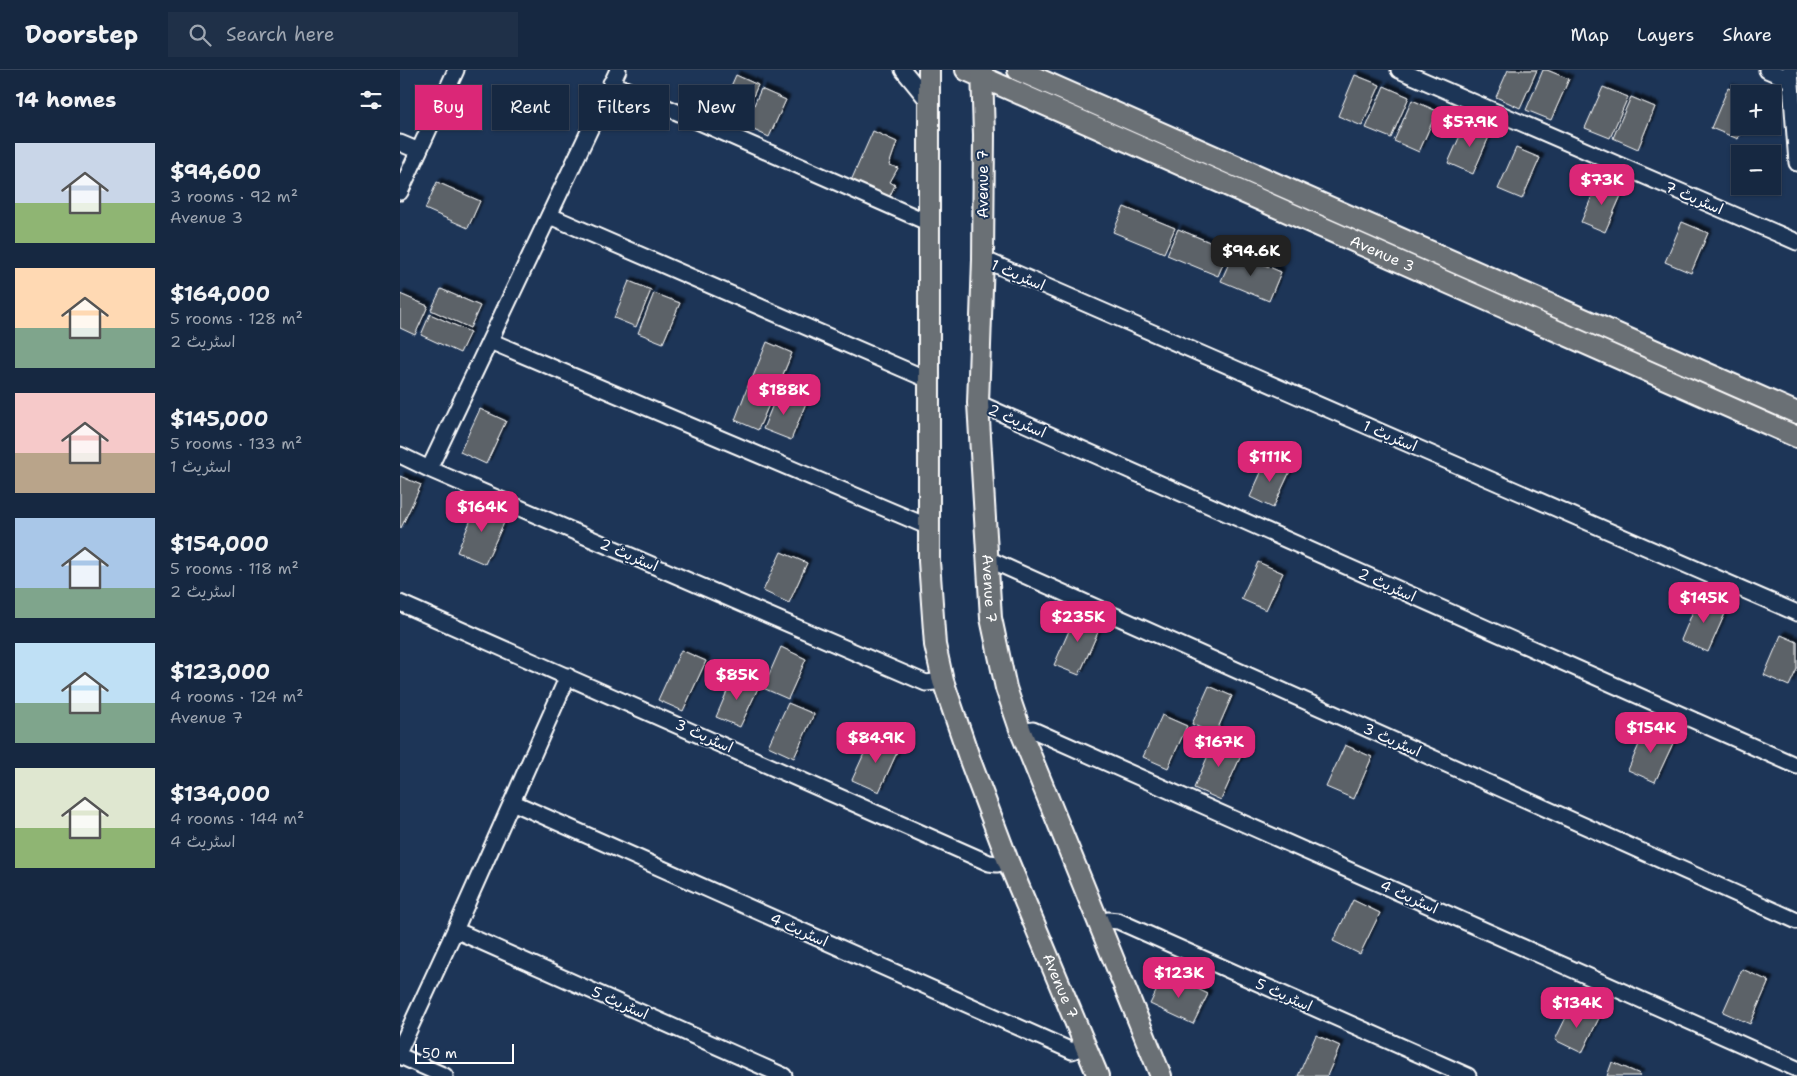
<!DOCTYPE html>
<meta charset="utf-8">
<style>
body{margin:0;font-family:"Shantell Sans","Playpen Sans Arabic",sans-serif;background:#1f3048;color:#f1f3f6;height:100vh;display:flex;flex-direction:column;font-size:19px;white-space:nowrap}
*{box-sizing:border-box;margin:0}
p{font-size:16px;color:#9ea6b1}
.icon{flex:none;width:28px;height:28px;fill:none;stroke:currentColor;stroke-width:2;stroke-linecap:round;stroke-linejoin:round}
.map{position:relative;flex:1;overflow:hidden}
.drawer{display:flex;flex-direction:column;background:#162841;width:400px}
.drawer>*{flex:none}
.banner{position:absolute;left:15px;top:15px;width:475px;height:45px;display:flex;gap:10px}
.fabs{position:absolute;left:1331px;top:15px;display:grid;gap:10px}
.fabs a{display:grid;place-items:center;width:50px;height:50px;border-radius:0px;background:#162841;box-shadow:0 1px 4px #0004,0 0 0 1px #35445a;font-size:25px}
.scale{position:absolute;left:15px;bottom:12px;width:99px;box-sizing:border-box;padding-left:5px;border:2px solid #fff;border-top:0;font-size:14px;line-height:18px;white-space:nowrap;color:#fff;-webkit-text-stroke:4px #1d3557;paint-order:stroke}
.price{position:absolute;translate:-50% -42px;padding:0 11px;border-radius:10px;background:#db2777;color:#fff;font-size:16px;line-height:32px;filter:drop-shadow(0 1px 2px #0008)}
.price::after{content:'';position:absolute;left:50%;top:30px;width:15px;height:11px;margin-left:-8px;background:inherit;clip-path:polygon(0 0,100% 0,50% 100%)}
.price.current{background:#222;color:#fff}
ul{padding:0;list-style:none}
li{display:flex;align-items:center;gap:15px;height:125px;padding:0 15px}
li span{display:grid;place-items:center;flex:none;width:140px;height:100px;border-radius:0px;color:#555}
li>.icon{margin-inline-start:auto}
span .icon{width:60px;height:60px;fill:#fffc;stroke-width:1}
li b{font-size:21px}
h2{display:flex;justify-content:space-between;align-items:center;height:60px;padding:0 15px;font-size:21px}
.pill{padding:0 18px;border-radius:0px;background:#162841;box-shadow:0 1px 4px #0004,0 0 0 1px #35445a;font-size:18px;line-height:45px}
.pill.current{background:#db2777;color:#fff}
header{display:flex;align-items:center;gap:30px;box-sizing:border-box;height:70px;padding:0 25px;background:#162841;border-bottom:1px solid #35445a}
header strong{font-size:24px}
nav{display:flex;gap:28px;margin-inline-start:auto;font-size:18px}
.search{width:350px;height:45px;background:#1f3048;display:flex;align-items:center;gap:12px;box-sizing:border-box;padding:0 18px;border-radius:0px;color:#9ea6b1;font-size:19px}
main{display:flex;flex:1;min-height:0}
.map>svg:first-child{display:block}
.building{fill:#5c6267;stroke:#fff;filter:url(#shadow)}
.lines{fill:none;stroke-linecap:round;stroke-linejoin:round}
.minor-casing{stroke:#fff;stroke-width:19}
.major-casing{stroke:#fff;stroke-width:24}
.minor{stroke:#1d3557;stroke-width:15}
.major{stroke:#6b6f75;stroke-width:20}
.labels{text-anchor:middle;stroke-width:4;stroke-linejoin:round;paint-order:stroke}
.street-label{font-size:15px;fill:#fff;stroke:#1d3557}
</style>
<header>
<strong>Doorstep</strong>
<div class="search"><svg class="icon" aria-label="search" viewBox="0 0 24 24"><circle cx="10" cy="10" r="6"/><path d="M15 15l6 6"/></svg>Search here</div>
<nav><a>Map</a><a>Layers</a><a>Share</a></nav>
</header>
<main>
<section class="drawer">
<h2>14 homes<svg class="icon" aria-label="filters" viewBox="0 0 24 24"><path d="M4 7h16M4 17h16"/><circle cx="9" cy="7" r="2"/><circle cx="15" cy="17" r="2"/></svg></h2>
<ul>
<li><span style="background:linear-gradient(#c9d6e8 60%,#8fb573 0)"><svg class="icon" aria-label="home" viewBox="0 0 24 24"><path d="M3 11l9-7 9 7M6 9v11h12V9"/></svg></span><div><b>$94,600</b><p>3 rooms · 92 m²</p><p>Avenue 3</p></div></li>
<li><span style="background:linear-gradient(#ffd9b3 60%,#7fa58c 0)"><svg class="icon" aria-label="home" viewBox="0 0 24 24"><path d="M3 11l9-7 9 7M6 9v11h12V9"/></svg></span><div><b>$164,000</b><p>5 rooms · 128 m²</p><p>اسٹریٹ 2</p></div></li>
<li><span style="background:linear-gradient(#f6c9c9 60%,#b9a48a 0)"><svg class="icon" aria-label="home" viewBox="0 0 24 24"><path d="M3 11l9-7 9 7M6 9v11h12V9"/></svg></span><div><b>$145,000</b><p>5 rooms · 133 m²</p><p>اسٹریٹ 1</p></div></li>
<li><span style="background:linear-gradient(#a9c7e8 70%,#7fa58c 0)"><svg class="icon" aria-label="home" viewBox="0 0 24 24"><path d="M3 11l9-7 9 7M6 9v11h12V9"/></svg></span><div><b>$154,000</b><p>5 rooms · 118 m²</p><p>اسٹریٹ 2</p></div></li>
<li><span style="background:linear-gradient(#bfe0f5 60%,#7fa58c 0)"><svg class="icon" aria-label="home" viewBox="0 0 24 24"><path d="M3 11l9-7 9 7M6 9v11h12V9"/></svg></span><div><b>$123,000</b><p>4 rooms · 124 m²</p><p>Avenue 7</p></div></li>
<li><span style="background:linear-gradient(#dfe7d0 60%,#8fb573 0)"><svg class="icon" aria-label="home" viewBox="0 0 24 24"><path d="M3 11l9-7 9 7M6 9v11h12V9"/></svg></span><div><b>$134,000</b><p>4 rooms · 144 m²</p><p>اسٹریٹ 4</p></div></li>
</ul>
</section>
<div class="map">
<svg width="1397" height="1006" viewBox="0 0 1397 1006">
<defs>
<filter id="shadow"><feDropShadow dx="4" dy="-4" stdDeviation="1" flood-color="#0009"/></filter>
</defs>
<rect width="100%" height="100%" fill="#1d3557"/>
<filter id="ink" filterUnits="userSpaceOnUse"><feTurbulence type="fractalNoise" baseFrequency=".02" numOctaves="2"/><feDisplacementMap in="SourceGraphic" scale="10" xChannelSelector="R" yChannelSelector="G"/><feConvolveMatrix kernelMatrix="1 2 1 2 8 2 1 2 1" color-interpolation-filters="sRGB"/></filter>
<g filter="url(#ink)">
<path class="building" d="M1108,0H1137L1120,38L1096,27Z
M1143,0H1147L1169,9L1151,50L1126,40Z
M336,5L358,15L342,51L320,41Z
M955,5L980,15L962,56L938,46Z
M984,16L1009,27L991,68L966,58Z
M1203,17L1228,27L1210,68L1185,58Z
M1328,18L1342,24H1340V56H1343L1338,69L1311,58Z
M361,19L386,30L369,67L345,56Z
M1231,27L1255,37L1238,79L1213,68Z
M1012,30L1037,41L1019,82L994,71Z
M1066,52L1091,62L1073,104L1048,93Z
M473,61L497,72L489,95L498,98L490,112L495,115L488,130L450,113Z
M1116,78L1140,88L1122,129L1098,119Z
M1199,110L1223,121L1205,162L1181,152Z
M37,112L80,131L68,158L25,139Z
M724,137L775,158L764,183L713,162Z
M1282,152L1308,163L1291,203L1265,192Z
M778,159L829,180L818,206L767,185Z
M834,182L881,202L869,231L821,211Z
M229,211L251,220L236,257L214,248Z
M41,219L80,236L70,258L31,240Z
M254,223L280,233L263,273L238,263Z
M0,224L28,236L15,265L0,258Z
M30,244L70,262L60,283L21,265Z
M367,272L392,283L377,319L352,309Z
M349,313L374,323L358,360L335,350Z
M378,322L406,333L391,370L363,359Z
M80,339L106,351L86,394L60,382Z
M867,389L891,399L873,438L850,427Z
M0,406L21,415L1,458H0Z
M79,431L108,444L85,494L57,482Z
M381,482L407,493L389,533L363,521Z
M858,492L883,503L866,540L841,529Z
M1299,527L1327,539L1308,582L1281,570Z
M678,540L703,551L679,605L654,595Z
M1381,565L1397,572V599L1389,616L1364,605Z
M381,577L406,589L388,629L363,618Z
M281,580L306,591L283,641L258,630Z
M334,605L359,616L340,657L316,647Z
M809,616L832,626L815,665L792,654Z
M388,633L414,644L394,688L368,676Z
M762,645L787,656L768,698L743,687Z
M1247,656L1275,669L1255,712L1228,700Z
M472,666L499,678L479,722L452,710Z
M816,667L844,679L821,730L794,718Z
M945,675L972,687L954,729L926,717Z
M953,830L980,843L960,884L933,871Z
M1342,899L1369,911L1350,954L1323,942Z
M765,903L808,924L793,954L750,934Z
M1172,935L1199,948L1182,983L1155,970Z
M916,965L940,976L927,1006H898Z
M1212,992L1240,1004L1239,1006H1207Z"/>
<g class="lines">
<g class="minor-casing">
<path id="minor" d="M503,0L529,32
M999,0L1397,172
M1367,0L1390,10
M1390,0L1397,93
M211,13L529,153
M0,73L19,81
M0,122L56,0
M150,146L529,310
M583,189L1397,543
M90,271L529,457
M578,333L1397,696
M0,385L29,399L526,613L543,611
M29,399L218,0
M588,489L1397,851
M0,533L589,793L597,794L608,791
M621,662L633,660L1397,999
M112,732L672,981L686,975
M699,854L708,850L718,851L1068,1006
M55,860L384,1006
M0,979L55,860L168,606
M0,986L45,1006"/>
</g>
<g class="major-casing">
<g id="major">
<path id="s1" d="M529,0V491L535,575L543,611L571,693L608,791L698,1006"/>
<path id="s2" d="M566,0L1397,367"/>
<path id="s3" d="M582,0L584,65L583,189L578,333L591,548L606,618L621,662L761,1006"/>
<path d="M618,0L1397,343"/>
</g>
</g>
<use href="#minor" class="minor"/>
<use href="#major" class="major"/>
</g>
</g>
<g class="labels">
<g class="street-label">
<text transform="translate(583 114) rotate(-90)" y="5">Avenue 7</text>
<text transform="translate(1294 128) rotate(23)" y="5">اسٹریٹ 7</text>
<text dy="5" stroke="none"><textPath href="#s2" startOffset="455">Avenue 3</textPath></text>
<text transform="translate(618 205) rotate(23)" y="5">اسٹریٹ 1</text>
<text transform="translate(617 351) rotate(24)" y="5">اسٹریٹ 2</text>
<text transform="translate(990 366) rotate(23)" y="5">اسٹریٹ 1</text>
<text transform="translate(229 485) rotate(23)" y="5">اسٹریٹ 2</text>
<text transform="translate(987 515) rotate(24)" y="5">اسٹریٹ 2</text>
<text dy="5" stroke="none"><textPath href="#s3" startOffset="519">Avenue 7</textPath></text>
<text transform="translate(304 666) rotate(24)" y="5">اسٹریٹ 3</text>
<text transform="translate(992 670) rotate(24)" y="5">اسٹریٹ 3</text>
<text transform="translate(1009 827) rotate(24)" y="5">اسٹریٹ 4</text>
<text transform="translate(399 860) rotate(24)" y="5">اسٹریٹ 4</text>
<text dy="5" stroke="none"><textPath href="#s1" startOffset="939">Avenue 7</textPath></text>
<text transform="translate(884 925) rotate(24)" y="5">اسٹریٹ 5</text>
<text transform="translate(220 933) rotate(24)" y="5">اسٹریٹ 5</text>
</g>
</g>
</svg>
<div class="fabs">
<a>+</a>
<a>−</a>
</div>
<div class="scale">50 m</div>
<b class="price" style="left:1070px;top:78px">$57.9K</b>
<b class="price" style="left:1202px;top:136px">$73K</b>
<b class="price current" style="left:851px;top:207px">$94.6K</b>
<b class="price" style="left:384px;top:346px">$188K</b>
<b class="price" style="left:870px;top:413px">$111K</b>
<b class="price" style="left:82px;top:463px">$164K</b>
<b class="price" style="left:1304px;top:554px">$145K</b>
<b class="price" style="left:678px;top:573px">$235K</b>
<b class="price" style="left:337px;top:631px">$85K</b>
<b class="price" style="left:1251px;top:684px">$154K</b>
<b class="price" style="left:476px;top:694px">$84.9K</b>
<b class="price" style="left:819px;top:698px">$167K</b>
<b class="price" style="left:779px;top:929px">$123K</b>
<b class="price" style="left:1177px;top:959px">$134K</b>
<div class="banner">
<a class="pill current">Buy</a>
<a class="pill">Rent</a>
<a class="pill">Filters</a>
<a class="pill">New</a>
</div>
</div>
</main>
